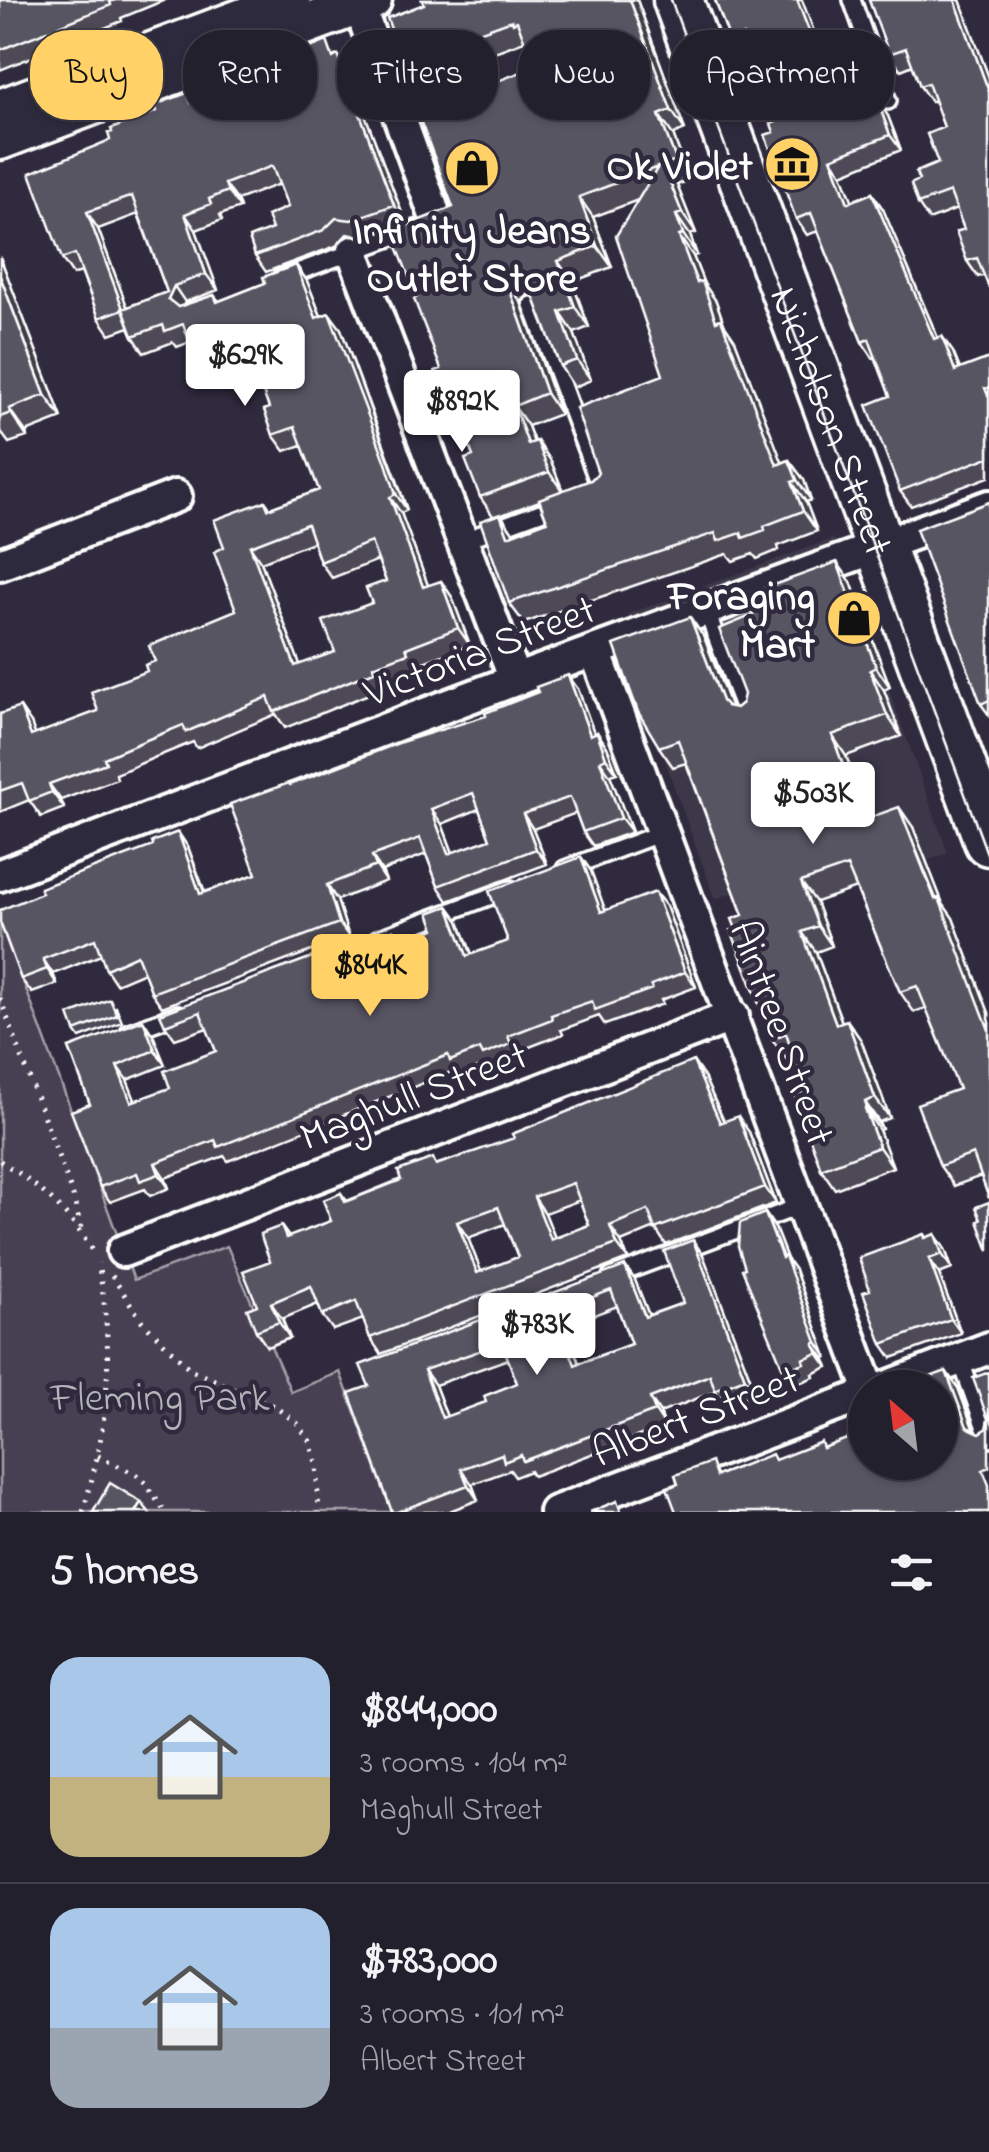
<!DOCTYPE html>
<meta charset="utf-8">
<style>
body{margin:0;font-family:"Indie Flower",sans-serif;background:#2f2d3a;color:#f1f3f6;height:100vh;display:flex;flex-direction:column;font-size:38px;white-space:nowrap}
*{box-sizing:border-box;margin:0}
p{font-size:32px;color:#a3a3aa}
.icon{flex:none;width:55px;height:55px;fill:none;stroke:currentColor;stroke-width:2;stroke-linecap:round;stroke-linejoin:round}
.map{position:relative;height:1512px;overflow:hidden}
.details{display:flex;flex-direction:column;background:#23202e;flex:1}
.details>*{flex:none}
.top-card{position:absolute;left:30px;top:30px;width:930px;height:90px;display:flex;gap:20px}
.needle{width:65px;rotate:332deg}
.fabs{position:absolute;left:848px;top:1370px;display:grid;gap:20px}
.fabs a{display:grid;place-items:center;width:110px;height:110px;border-radius:50%;background:#23202e;box-shadow:0 2px 8px #0004,0 0 0 2px #403e4a;font-size:50px}
.price{position:absolute;translate:-50% -85px;padding:0 22px;border-radius:10px;background:#fff;color:#222;font-size:32px;line-height:65px;filter:drop-shadow(0 2px 5px #0008)}
.price::after{content:'';position:absolute;left:50%;top:60px;width:30px;height:22px;margin-left:-15px;background:inherit;clip-path:polygon(0 0,100% 0,50% 100%)}
.price.on{background:#ffd166;color:#111}
ul{padding:0;list-style:none}
li{display:flex;align-items:center;gap:30px;height:250px;padding:0 50px}
li+li{border-top:2px solid #403e4a}
li span{display:grid;place-items:center;flex:none;width:280px;height:200px;border-radius:30px;color:#555}
li>.icon{margin-inline-start:auto}
span .icon{width:120px;height:120px;fill:#fffc;stroke-width:1}
li b{font-size:42px}
h2{display:flex;justify-content:space-between;align-items:center;height:120px;padding:0 50px;font-size:42px}
.chip{padding:0 35px;border-radius:40px;background:#23202e;box-shadow:0 2px 8px #0004,0 0 0 2px #403e4a;font-size:35px;line-height:90px}
.chip.on{background:#ffd166;color:#111}
.map>svg:first-child{display:block}
.built{fill:#3c3749}
.green{fill:#464152;stroke:#a2a0a8;stroke-width:2.5}
.lines{fill:none;stroke-linecap:round;stroke-linejoin:round}
.service-casing{stroke:#fff;stroke-width:22}
.minor-casing{stroke:#fff;stroke-width:38}
.tertiary-casing{stroke:#fff;stroke-width:45}
.primary-casing{stroke:#fff;stroke-width:55}
.path{stroke:#fff;stroke-width:5;stroke-dasharray:2.5 8;stroke-linecap:butt}
.service{stroke:#2f2a3d;stroke-width:15}
.minor{stroke:#2f2a3d;stroke-width:30}
.tertiary{stroke:#2f2a3d;stroke-width:38}
.primary{stroke:#2f2a3d;stroke-width:48}
.tram{stroke:#fff;stroke-width:2.5}
.wall{fill:#4d4956;stroke:#fff;stroke-width:2.5;fill-rule:evenodd}
.shaded-wall{fill:#3e3c46;stroke:#fff;stroke-width:2.5}
.building{fill:#595564;stroke:#fff;stroke-width:2.5;fill-rule:evenodd}
.labels{text-anchor:middle;stroke-width:9;stroke-linejoin:round;paint-order:stroke}
.poi-label{font-size:42px;font-weight:bold;fill:#fff;stroke:#2f2a3d;text-anchor:end}
.street-label{font-size:42px;fill:#fff;stroke:#2f2a3d}
.park-label{font-size:42px;fill:#b5b3ba;stroke:#2f2a3d}
</style>
<div class="map">
<svg width="989" height="1512" viewBox="0 0 989 1512">
<rect width="100%" height="100%" fill="#2f2a3d"/>
<filter id="ink" filterUnits="userSpaceOnUse"><feTurbulence type="fractalNoise" baseFrequency=".01" numOctaves="2"/><feDisplacementMap in="SourceGraphic" scale="20" xChannelSelector="R" yChannelSelector="G"/><feConvolveMatrix kernelMatrix="1 2 1 2 8 2 1 2 1" color-interpolation-filters="sRGB"/></filter>
<g filter="url(#ink)">
<path class="built" d="M834,538L948,853L840,894L826,859L715,899L668,770L628,614Z"/>
<path class="green" d="M0,919L134,1280L227,1246L291,1392L340,1372L392,1512H0Z"/>
<g class="lines">
<g class="service-casing">
<path id="service" d="M852,0L888,101
M281,278L415,229
M532,305L601,490L598,491
M462,541L562,504
M706,610L747,717
M565,869L664,832
M377,939L510,889
M129,1032L178,1014
M611,1277L803,1205
M960,1359L989,1439"/>
</g>
<g class="minor-casing">
<path id="minor" d="M357,0L437,221
M353,252L515,680
M0,564L176,496
M595,651L869,1388
M0,875L515,680L989,506
M123,1251L733,1016
M884,1388L989,1348
M555,1512L865,1395"/>
</g>
<g class="tertiary-casing">
<path id="tertiary" d="M0,109L291,0
M0,140L372,0"/>
</g>
<g class="primary-casing">
<g id="primary">
<path id="s1" d="M678,0L989,841"/>
</g>
</g>
<path class="path" d="M0,998L73,1196L82,1231
M0,1161C40,1186 73,1215 95,1256
M112,1276L142,1321L191,1370L274,1406L297,1423L310,1441L316,1463L319,1512
M98,1456L141,1477L165,1512
M83,1512C109,1422 115,1356 98,1263"/>
<use href="#service" class="service"/>
<use href="#minor" class="minor"/>
<use href="#tertiary" class="tertiary"/>
<use href="#primary" class="primary"/>
<path class="tram" d="M671,0L989,859"/>
</g>
<path class="wall" d="M0,0H165L121,18L122,21L0,70Z
M422,0H637L685,130L673,135L690,180L677,185L696,233L690,235L697,255L693,256L704,284L716,301L724,324L735,340L782,463L789,460L804,480L811,500L806,502L817,531L778,546L779,550L757,559L753,554L733,561L727,554L524,623L509,603L493,516L480,497L473,456L461,424L448,406L441,369L417,297L402,242L453,207L534,67L524,41L484,56L486,61L453,74L449,68L417,80L402,60L424,4ZM638,200L663,375L598,473L591,480L563,491L551,461L537,441L534,442L528,426L560,414L521,302L529,294L533,295L560,366L574,387L591,380L574,333L589,327L572,282L612,267L593,217ZM539,501L547,521L514,534L501,515Z
M715,0L845,112L877,100L888,116L901,150L842,174L852,201L872,193L883,209L938,338L953,352L960,369L989,358V477L911,506L900,491L890,396L875,357L873,358L862,342L818,231L807,235L796,219L774,132L776,122L750,52L741,56L730,40Z
M869,0H960L989,78L984,275L978,277L967,261L964,229L957,209L929,220L918,204L919,180L938,163L944,127L934,100L931,102L920,86L913,65L901,70L889,54Z
M338,55L349,72L405,221L363,236L347,234L336,246L266,272L255,256L288,207L279,184L237,200L240,208L220,215L222,220L196,230L218,290L185,302L184,305L214,295L219,301L265,283L296,265L307,281L321,316L329,313L341,329L396,477L407,510L401,513L428,586L441,581L452,597L470,645L418,664L419,669L384,682L386,687L285,728L276,714L197,748L193,742L156,757L116,774L117,779L61,800L64,808L41,817L29,800L0,812V714L31,723L35,735L98,711L147,671L155,661L236,610L224,547L265,501L270,508L319,490L302,445L285,451L273,435L269,408L260,383L258,382L246,366L243,355L206,369L194,353L190,342L177,347L173,342L144,353L133,336L129,327L110,334L99,318L81,272L73,275L62,259L110,140L193,102ZM138,214L167,292L127,307L98,229ZM313,542L320,562L332,578L378,560L386,581L335,652L300,665L261,562Z
M0,257L62,418L26,432L27,437L9,443L0,431Z
M989,502V715L981,704Z
M851,582L890,687L884,690L901,736L846,756L869,818L913,827L943,904L953,918L989,1013V1198L981,1176L954,1186L940,1166L959,1089L926,1008L914,1012L900,992L856,888L816,902L832,946L816,952L842,1022L847,1020L861,1040L890,1118L879,1122L882,1129L879,1130L893,1167L835,1189L821,1169L806,1090L794,1056L786,1059L772,1039L736,929L743,915L686,763L673,767L659,747L704,637L731,707L736,708L742,703Z
M578,689L594,733L597,732L607,747L617,773L610,775L632,832L593,846L583,832L576,813L533,829L547,864L448,901L438,886L426,854L382,871L386,881L337,900L349,937L162,1007L152,993L144,972L116,984L106,969L101,955L53,974L57,984L32,993L21,979L0,922L188,847L205,892L256,874L291,785ZM479,809L490,839L453,853L442,824Z
M581,857L591,871L605,910L666,906L696,987L661,1000L663,1004L605,1025L599,1016L561,1030L563,1034L519,1051L522,1059L493,1070L489,1064L460,1075L456,1070L228,1161L224,1156L165,1178L169,1188L150,1196L145,1189L110,1202L100,1187L90,1104L69,1048L153,1035L165,1065L127,1080L135,1101L170,1088L216,1051L207,1028L175,1039L165,1025L347,944L349,947L393,930L401,942L435,929L448,906L459,921L472,954L508,941Z
M116,1007L122,1022L80,1038L75,1031Z
M704,1077L724,1121L749,1132L776,1203L666,1245L655,1228L621,1242L628,1259L381,1354L370,1338L363,1319L333,1330L322,1315L318,1304L282,1319L290,1338L267,1347L256,1331L257,1305L281,1226L289,1237L331,1221L341,1193L347,1201L438,1164ZM580,1200L589,1225L555,1238L545,1213ZM505,1224L518,1257L481,1272L468,1238Z
M765,1213L775,1228L787,1259L795,1270L827,1357L824,1358L828,1367L813,1374L814,1377L794,1385L784,1371L745,1268Z
M924,1234L926,1238L945,1249L952,1269L939,1274L961,1333L892,1358L882,1344L870,1290Z
M703,1255L756,1393L726,1405L716,1391L660,1413L665,1426L589,1455L533,1476L530,1471L515,1477L510,1470L472,1484L478,1500L447,1512H392L369,1386L625,1266L635,1280L649,1315L683,1303ZM617,1306L631,1344L579,1363L567,1331L571,1329L570,1324ZM508,1359L517,1383L486,1402L447,1417L435,1385Z"/>
<path class="shaded-wall" d="M630,0H637L685,130L671,110Z
M797,0H802L852,130L841,114Z
M955,0H960L989,78V92Z
M470,35L484,56L486,61L472,41Z
M338,55L349,72L405,221L394,205Z
M877,100L888,116L901,150L890,135Z
M659,115L673,135L690,180L676,160Z
M831,158L842,174L859,218L848,203Z
M663,165L677,185L696,233L682,213Z
M225,184L237,200L240,208L228,191Z
M872,193L883,209L945,355L934,339Z
M579,197L593,217L612,267L597,246Z
M87,212L98,229L134,325L123,309Z
M185,214L196,230L218,290L206,274Z
M676,215L690,235L697,255L683,234Z
M679,236L693,256L704,284L716,301L724,324L735,340L791,485L777,465L716,321L697,283Z
M0,257L62,418L45,395L0,276Z
M558,261L572,282L589,327L575,307Z
M296,265L307,281L328,334L316,318Z
M507,282L521,302L560,414L546,393Z
M174,286L185,302L179,315L168,299Z
M560,312L574,333L591,380L577,360Z
M329,313L341,329L407,510L396,494Z
M942,336L953,352L966,387L955,371Z
M514,406L528,426L542,465L528,444Z
M9,409L26,432L27,437L11,413Z
M537,441L551,461L563,492L549,472Z
M789,460L804,480L811,500L797,480Z
M792,482L806,502L817,531L803,511Z
M390,497L401,513L435,604L423,587Z
M500,514L514,534L508,536Z
M250,546L261,562L307,683L295,666Z
M837,562L851,582L890,687L876,667Z
M441,581L452,597L470,645L458,628Z
M690,617L704,637L736,721L722,701Z
M870,670L884,690L901,736L887,715Z
M568,675L578,689L600,749L590,735Z
M20,707L31,723L42,752L31,736Z
M597,732L607,747L617,773L606,758Z
M832,735L846,756L877,840L863,820Z
M600,761L610,775L632,832L621,818Z
M49,784L61,800L64,808L52,792Z
M899,807L913,827L943,904L953,918L989,1013V1030Z
M431,809L442,824L459,869L448,854Z
M523,814L533,829L547,864L536,849Z
M178,832L188,847L210,909L200,894Z
M372,856L382,871L386,881L376,866Z
M581,857L591,871L611,926L601,912Z
M801,882L816,902L832,946L818,926Z
M327,885L337,900L349,937L339,923Z
M655,892L666,906L696,987L685,972Z
M448,906L459,921L478,971L467,956Z
M802,932L816,952L850,1044L836,1024Z
M43,959L53,974L57,984L47,969Z
M143,1020L153,1035L165,1065L155,1050Z
M847,1020L861,1040L890,1118L875,1098Z
M693,1061L704,1077L731,1138L720,1123Z
M117,1066L127,1080L142,1117L131,1102Z
M865,1102L879,1122L882,1129L867,1108Z
M865,1109L879,1130L893,1167L879,1147Z
M738,1116L749,1132L776,1203L765,1187Z
M155,1163L165,1178L169,1188L159,1174Z
M534,1197L545,1213L562,1256L551,1240Z
M765,1213L775,1228L787,1259L795,1270L827,1357L817,1342Z
M457,1222L468,1238L488,1289L477,1273Z
M610,1226L621,1242L628,1259L617,1244Z
M935,1234L945,1249L952,1269L942,1254Z
M693,1240L703,1255L756,1393L745,1378Z
M929,1259L939,1274L961,1333L951,1319Z
M625,1266L635,1280L655,1331L645,1317Z
M271,1303L282,1319L290,1338L279,1322Z
M556,1316L567,1331L585,1380L575,1365Z
M814,1344L824,1358L828,1367L818,1353Z
M424,1370L435,1385L453,1433L442,1418Z
M946,1371L958,1388L979,1444L967,1427Z
M650,1398L660,1413L665,1426L655,1411Z
M461,1469L472,1484L478,1500L468,1485Z
M141,1502L149,1512H135Z"/>
<path class="building" d="M0,0H115L110,2L111,5L0,50Z
M422,0H630L671,110L659,115L676,160L663,165L682,213L676,215L683,234L679,236L697,283L702,281L716,321L721,319L777,465L789,460L797,480L792,482L803,511L764,526L765,530L743,538L741,533L718,541L715,533L509,603L480,521L500,514L508,536L547,521L539,499L591,480L598,473L576,408L663,375L616,236L658,167L579,197L597,246L558,261L575,307L560,312L577,360L560,366L526,277L515,274L507,282L546,393L514,406L528,444L537,441L549,472L480,497L465,459L473,456L453,404L448,406L435,371L441,369L414,299L417,297L396,244L402,242L397,229L453,207L417,112L534,67L517,21L513,23L512,20L470,35L472,41L438,53L436,47L402,60L387,18L424,4Z
M715,0H797L841,114L877,100L890,135L831,158L848,203L872,193L934,339L942,336L955,371L989,358V387L985,388L989,398V457L900,491L867,405L890,396L869,339L862,342L811,213L796,219L765,135L774,132L771,124L776,122L743,35L730,40Z
M869,0H955L989,92V288L977,258L967,261L956,232L964,229L950,192L918,204L911,184L919,180L916,172L938,163L927,134L944,127L928,83L920,86L906,48L889,54Z
M327,41L333,58L338,55L394,205L351,220L336,218L324,230L255,256L249,238L272,229L267,216L288,207L272,166L225,184L228,191L209,199L211,204L185,214L206,274L174,286L168,299L178,307L214,295L217,302L265,283L263,277L296,265L316,318L329,313L385,460L396,494L390,497L423,587L441,581L458,628L406,648L408,653L373,666L374,671L274,712L268,697L186,732L183,725L144,741L104,758L106,763L49,784L52,792L29,801L22,783L0,791V714L20,707L31,736L98,711L91,692L147,671L145,665L155,661L149,646L236,610L214,552L224,547L214,520L265,501L268,509L319,490L295,427L273,435L264,410L269,408L255,370L246,366L237,337L194,353L183,324L165,331L163,325L133,336L123,309L99,318L75,254L62,259L30,173L110,140L108,133L112,132L111,129L157,111L155,105L187,93L191,103L245,82L242,76ZM132,196L167,292L123,309L87,212ZM307,524L320,562L371,542L386,581L366,588L372,603L323,621L335,652L295,666L250,546Z
M0,276L45,395L9,409L11,413L0,417Z
M989,502V700L981,704L916,529Z
M837,562L876,667L870,670L887,715L832,735L863,820L899,807L935,899L939,898L989,1030V1198L973,1154L940,1166L917,1104L959,1089L917,986L900,992L847,866L801,882L818,926L802,932L836,1024L847,1020L875,1098L865,1102L867,1108L865,1109L879,1147L821,1169L794,1095L806,1090L786,1033L772,1039L731,930L736,929L732,919L743,915L678,740L659,747L638,712L614,645L690,617L722,701L727,706L736,708L742,703L744,694L719,629L753,615L746,595Z
M568,675L590,735L597,732L606,758L600,761L621,818L583,832L570,797L523,814L536,849L438,886L420,838L372,856L376,866L327,885L339,923L152,993L137,955L106,969L95,939L43,959L47,969L21,979L0,922V910L42,893L40,888L153,846L152,842L178,832L200,894L256,874L230,804L289,783L290,785L401,742L486,716L485,713L538,692L536,687ZM473,793L490,839L448,854L431,809Z
M581,857L601,912L655,892L685,972L651,985L652,989L595,1010L592,1001L551,1015L552,1019L508,1036L511,1044L483,1055L480,1049L450,1061L448,1055L218,1147L215,1140L155,1163L159,1174L140,1181L137,1173L100,1187L71,1111L90,1104L69,1048L143,1020L155,1050L117,1066L131,1102L170,1088L164,1071L216,1051L200,1012L165,1025L160,1014L347,944L348,947L393,930L398,943L435,929L429,913L448,906L467,956L508,941L489,891Z
M110,999L117,1015L75,1031L69,1015Z
M693,1061L720,1123L738,1116L765,1187L655,1229L648,1210L610,1226L617,1244L370,1338L356,1301L322,1315L311,1286L271,1303L279,1322L256,1331L247,1309L257,1305L243,1271L270,1261L260,1234L281,1226L286,1238L331,1221L323,1200L341,1193L345,1202L401,1180L398,1171L433,1158L436,1165L514,1138L512,1134ZM573,1183L589,1225L551,1240L534,1197ZM498,1207L518,1257L477,1273L457,1222Z
M989,1202V1251L978,1221L981,1220L976,1207Z
M765,1213L782,1258L785,1256L817,1342L814,1344L818,1353L803,1359L804,1363L784,1371L742,1269L745,1268L738,1246L740,1223Z
M924,1234L925,1238L935,1234L942,1254L929,1259L951,1319L882,1344L863,1292L870,1290L859,1258Z
M693,1240L745,1378L715,1390L710,1375L650,1398L655,1411L579,1440L523,1461L521,1455L504,1462L502,1454L461,1469L468,1485L397,1512H392L349,1393L369,1386L360,1365L625,1266L645,1317L683,1303L664,1251ZM611,1290L631,1344L575,1365L556,1316L561,1315L559,1310ZM502,1343L517,1383L484,1396L486,1402L442,1418L424,1370Z
M946,1371L967,1427L980,1433L986,1429L988,1419L973,1378L989,1372V1467L983,1470L989,1485V1512H676L667,1488L678,1484L675,1475L711,1462L716,1476L772,1454L775,1460L821,1442L823,1448L865,1432V1462H940V1388L903,1387Z
M110,1483L141,1502L135,1512H93Z
M617,1501L621,1512H590Z"/>
</g>
<defs>
<g id="museum-disc" transform="scale(2.875)"><circle r="9.5" fill="#ffd166" stroke="#2f2a3d"/><path d="M0-6L6-3V-2H-6V-3ZM-5-1h2V3h-2ZM-1-1h2V3h-2ZM3-1h2V3H3ZM-6 4H6V6H-6Z" fill="#111"/></g>
<g id="shop-disc" transform="scale(2.875)"><circle r="9.5" fill="#ffd166" stroke="#2f2a3d"/><path d="M-5-2.5h2.3a2.7 3.5 0 0 1 5.4 0H5L5.5 6h-11ZM-1.5-2.5h3a1.5 2.3 0 0 0-3 0Z" fill="#111"/></g>
</defs>
<g fill-rule="evenodd">
<use href="#museum-disc" x="792" y="164"/>
<use href="#shop-disc" x="472" y="168"/>
<use href="#shop-disc" x="854" y="618"/>
</g>
<g class="labels">
<g class="poi-label">
<text x="753" y="179">Ok Violet</text>
<text x="472" y="243" text-anchor="middle">Infinity Jeans<tspan x="472" dy="48">Outlet Store</tspan></text>
<text x="815" y="609">Foraging<tspan x="815" dy="48">Mart</tspan></text>
</g>
<g class="street-label">
<text dy="15" stroke="none"><textPath href="#s1" startOffset="448">Nicholson Street</textPath></text>
<text transform="translate(479 649) rotate(-21)" y="15">Victoria Street</text>
<text transform="translate(784 1032) rotate(70)" y="15">Aintree Street</text>
<text transform="translate(413 1094) rotate(-21)" y="15">Maghull Street</text>
<text transform="translate(695 1414) rotate(-21)" y="15">Albert Street</text>
</g>
<g class="park-label">
<text x="160" y="1410">Fleming Park</text>
</g>
</g>
</svg>
<div class="fabs">
<a><svg class="needle" viewBox="-14 -14 28 28"><path d="M0-13l5 13h-10z" fill="#e53935"/><path d="M0 13l5-13h-10z" fill="#a3a3aa"/></svg></a>
</div>
<b class="price" style="left:245px;top:409px">$629K</b>
<b class="price" style="left:462px;top:455px">$892K</b>
<b class="price" style="left:813px;top:847px">$503K</b>
<b class="price on" style="left:370px;top:1019px">$844K</b>
<b class="price" style="left:537px;top:1378px">$783K</b>
<div class="top-card">
<a class="chip on">Buy</a>
<a class="chip">Rent</a>
<a class="chip">Filters</a>
<a class="chip">New</a>
<a class="chip">Apartment</a>
</div>
</div>
<section class="details">
<h2>5 homes<svg class="icon" aria-label="filters" viewBox="0 0 24 24"><path d="M4 7h16M4 17h16"/><circle cx="9" cy="7" r="2"/><circle cx="15" cy="17" r="2"/></svg></h2>
<ul>
<li><span style="background:linear-gradient(#a9c7e8 60%,#c2b280 0)"><svg class="icon" aria-label="home" viewBox="0 0 24 24"><path d="M3 11l9-7 9 7M6 9v11h12V9"/></svg></span><div><b>$844,000</b><p>3 rooms · 104 m²</p><p>Maghull Street</p></div></li>
<li><span style="background:linear-gradient(#a9c7e8 60%,#9aa5b1 0)"><svg class="icon" aria-label="home" viewBox="0 0 24 24"><path d="M3 11l9-7 9 7M6 9v11h12V9"/></svg></span><div><b>$783,000</b><p>3 rooms · 101 m²</p><p>Albert Street</p></div></li>
</ul>
</section>
